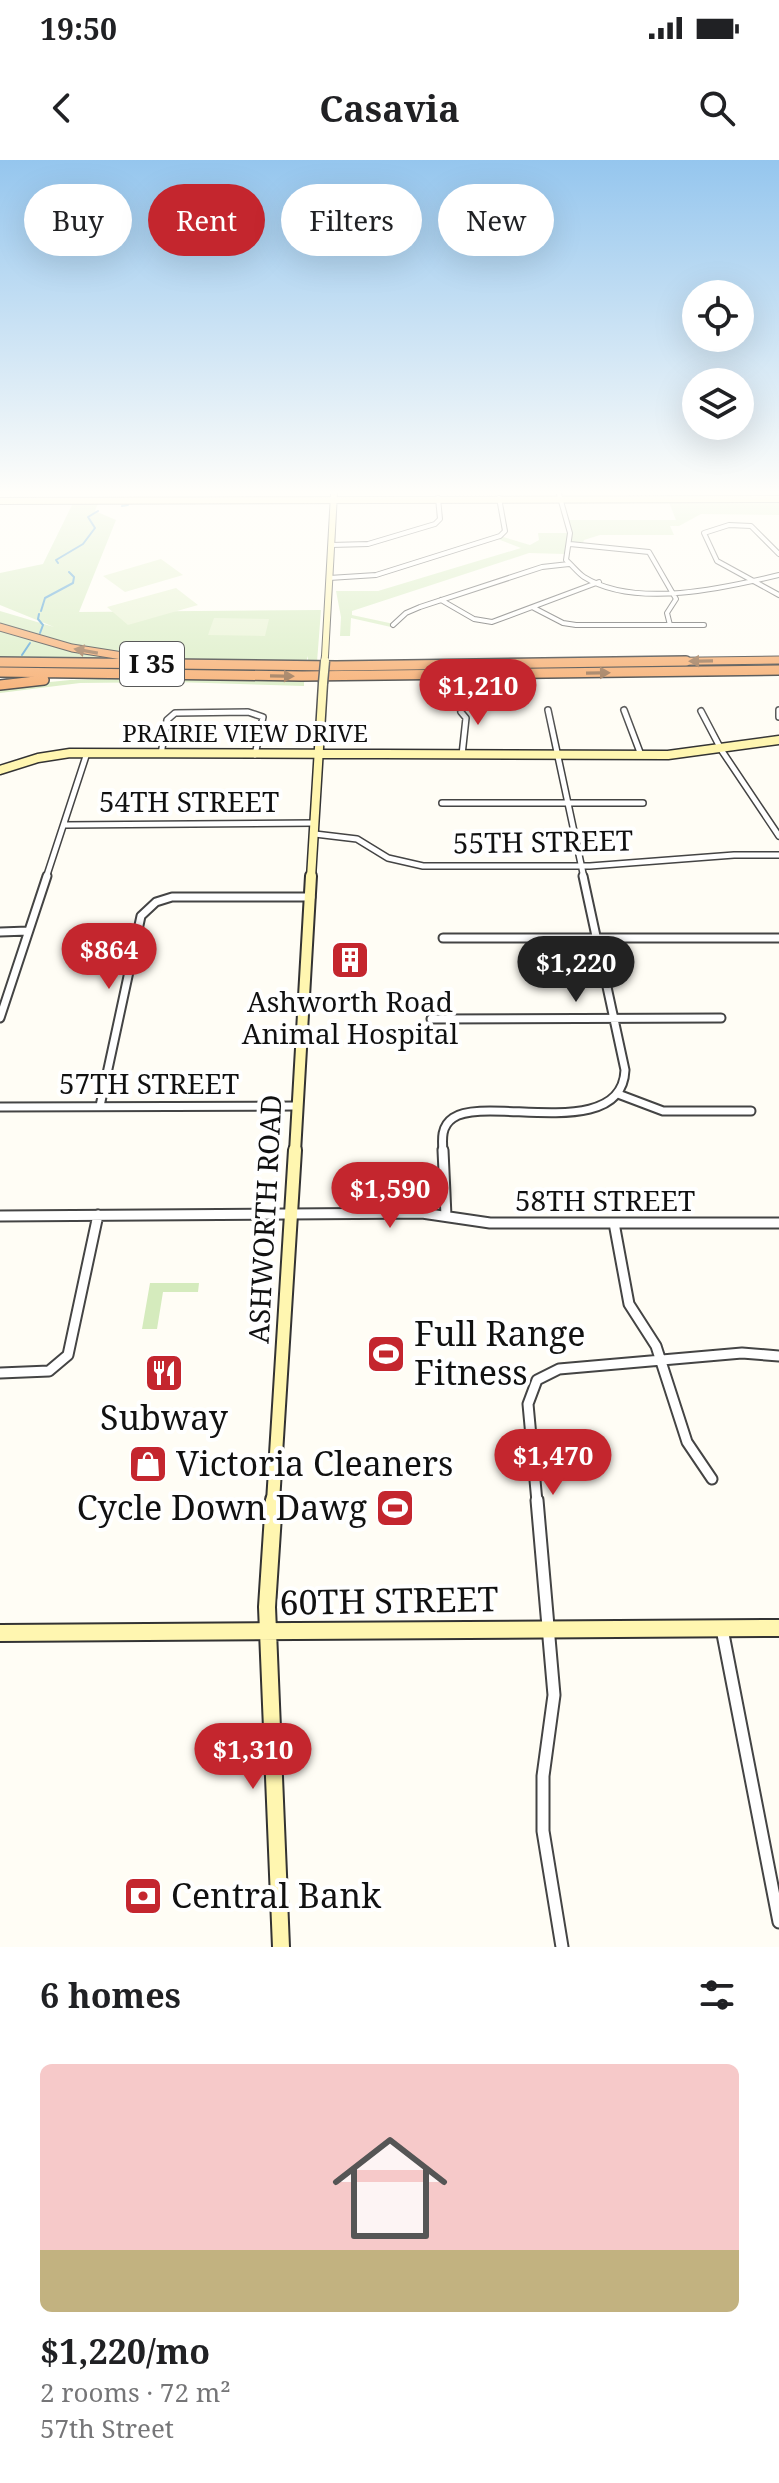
<!DOCTYPE html>
<meta charset="utf-8">
<style>
body{margin:0;font-family:"Noto Serif",serif;background:#f6f6f6;color:#202124;height:100vh;display:flex;flex-direction:column;font-size:30px;white-space:nowrap}
*{box-sizing:border-box;margin:0}
p{font-size:26px;color:#757577}
.icon{flex:none;width:44px;height:44px;fill:none;stroke:currentColor;stroke-width:2;stroke-linecap:round;stroke-linejoin:round}
.map{position:relative;height:1787px;overflow:hidden}
.sheet{display:flex;flex-direction:column;background:#fff;flex:1}
.sheet>*{flex:none}
.hud{position:absolute;left:24px;top:24px;width:732px;height:72px;display:flex;gap:16px}
.controls{position:absolute;left:682px;top:120px;display:grid;gap:16px}
.controls a{display:grid;place-items:center;width:72px;height:72px;border-radius:50%;background:#fff;box-shadow:0 8px 32px #0002;font-size:40px}
.price{position:absolute;translate:-50% -68px;padding:0 18px;border-radius:28px;background:#c4262e;color:#fff;font-size:26px;line-height:52px;filter:drop-shadow(0 2px 4px #0008)}
.price::after{content:'';position:absolute;left:50%;top:48px;width:24px;height:18px;margin-left:-12px;background:inherit;clip-path:polygon(0 0,100% 0,50% 100%)}
.price.selected{background:#222;color:#fff}
ul{padding:0;list-style:none}
li{display:grid;align-content:center;gap:16px;height:424px;padding:0 40px}
li span{display:grid;place-items:center;height:248px;border-radius:12px;color:#555}
li>.icon{margin-inline-start:auto}
span .icon{width:144px;height:144px;fill:#fffc;stroke-width:1}
li b{font-size:34px}
h2{display:flex;justify-content:space-between;align-items:center;height:96px;padding:0 40px;font-size:34px}
.chip{padding:0 28px;border-radius:36px;background:#fff;box-shadow:0 8px 32px #0002;font-size:28px;line-height:72px}
.chip.selected{background:#c4262e;color:#fff}
.status{display:flex;justify-content:space-between;align-items:center;height:56px;padding:0 40px;background:#fff;direction:ltr}
.status svg{height:22px;fill:currentColor}
header{display:flex;justify-content:space-between;align-items:center;height:104px;padding:0 40px;background:#fff;font-size:36px;font-weight:700}
.map>svg:first-child{display:block}
.green{fill:#d5ebbd}
.pitch{fill:#e6f2cf}
.lines{fill:none;stroke-linecap:round;stroke-linejoin:round}
.stream{stroke:#3f96cf;stroke-width:2}
.street-far4-casing{stroke:#444;stroke-width:6}
.street-far3-casing{stroke:#444;stroke-width:8}
.street-far2-casing{stroke:#444;stroke-width:11}
.street-far1-casing{stroke:#444;stroke-width:13}
.street-casing{stroke:#444;stroke-width:15}
.secondary-far4-casing{stroke:#333;stroke-width:8}
.secondary-far3-casing{stroke:#333;stroke-width:11}
.secondary-far2-casing{stroke:#333;stroke-width:14}
.secondary-far1-casing{stroke:#333;stroke-width:16}
.secondary-casing{stroke:#333;stroke-width:20}
.highway-far1-casing{stroke:#222;stroke-width:9}
.highway-casing{stroke:#222;stroke-width:12}
.street-far4{stroke:#fff;stroke-width:4}
.street-far3{stroke:#fff;stroke-width:5}
.street-far2{stroke:#fff;stroke-width:7}
.street-far1{stroke:#fff;stroke-width:9}
.street{stroke:#fff;stroke-width:11}
.secondary-far4{stroke:#fff6b0;stroke-width:6}
.secondary-far3{stroke:#fff6b0;stroke-width:8}
.secondary-far2{stroke:#fff6b0;stroke-width:10}
.secondary-far1{stroke:#fff6b0;stroke-width:12}
.secondary{stroke:#fff6b0;stroke-width:16}
.highway-far1{stroke:#f5a25d;stroke-width:7}
.highway{stroke:#f5a25d;stroke-width:9}
.secondary-bridge-far1-casing{stroke:#333;stroke-width:8;stroke-linecap:butt}
.secondary-bridge-casing{stroke:#333;stroke-width:11;stroke-linecap:butt}
.secondary-bridge-far1{stroke:#fff6b0;stroke-width:6}
.secondary-bridge{stroke:#fff6b0;stroke-width:8}
.oneway{fill:#8e613b}
.labels{text-anchor:middle;stroke-width:8;stroke-linejoin:round;paint-order:stroke}
.far-street-label{font-size:24px;fill:#111;stroke:#fff}
.shield{fill:#fff;stroke:#585858;stroke-width:2}
.shield-label{font-size:26px;font-weight:bold;fill:#111}
.street-label{font-size:28px;fill:#111;stroke:#fff}
.poi-label{font-size:28px;fill:#111;stroke:#fff}
.near-poi-label{font-size:34px;fill:#111;stroke:#fff;text-anchor:start}
.near-street-label{font-size:34px;fill:#111;stroke:#fff}
</style>
<div class="status"><b>19:50</b><svg viewBox="0 0 49 12"><path d="M0 12V9h3v3zM5 12V6h3v6zM10 12V3h3v9zM15 12V0h3v12zM26 1h20v11H26zM47 4h2v5h-2z"/></svg></div>
<header><svg class="icon" aria-label="back" viewBox="0 0 24 24"><path d="M15 5l-7 7 7 7"/></svg>Casavia<svg class="icon" aria-label="search" viewBox="0 0 24 24"><circle cx="10" cy="10" r="6"/><path d="M15 15l6 6"/></svg></header>
<div class="map">
<svg width="779" height="1787" viewBox="0 0 779 1787">
<rect width="100%" height="100%" fill="#fffdf5"/>
<path class="green" d="M668,340L779,341V355L701,354L679,366H670L674,375H600L584,380L582,386L570,384L565,394L529,393L352,451V455L394,464L391,467L351,458L350,476H340L341,457L336,431H378L521,388L495,378L500,376L530,385L539,380L538,373H570L566,360H676Z
M73,343H98L95,351L116,360L79,452L321,450L317,502H308V496L306,502C234,501 161,503 90,490C60,484 30,474 0,466V451L54,467L0,445V413L43,404Z
M0,470L65,489L144,500L0,499Z
M70,520L98,519L304,521V526L175,522L80,523L0,533V527Z
M150,1123H199L198,1132H163L157,1169H142Z"/>
<path class="pitch" d="M161,399L183,415L125,432L103,416Z
M176,428L198,445L128,465L107,447Z
M214,458L269,459L265,476L208,475Z"/>
<g class="lines">
<path class="stream" d="M122,346L128,345
M58,403L56,400L83,384L95,368L88,357L98,351
M41,451L45,438L73,423L74,417L69,412
M39,454L38,459L43,465L40,473
M22,495L30,483"/>
<g class="street-far4-casing">
<path id="street-far4" d="M559,334L570,373L566,400C572,405 578,413 584,417C635,449 725,428 779,415
M570,384L649,392L676,439L667,453L670,465
M331,385L368,384L435,364L440,359L438,338
M779,394L751,366L729,365L704,373L717,401L779,435
M329,418L376,415L500,376L505,371L499,338
M441,440L474,459L492,462L599,422
M534,448L563,463L576,465H704
M393,465L406,453L420,447L542,407L569,404"/>
</g>
<g class="street-far3-casing">
<path id="street-far3" d="M548,550L584,718
M624,550L641,595
M779,550V557
M701,551L722,591L779,676
M461,552L466,558L462,595
M161,594L167,560L175,553L248,552L263,557L255,595
M442,643H643
M64,665L315,663
M315,674L357,679L388,698L423,706H590L734,695H779
M46,718L87,593"/>
</g>
<g class="street-far2-casing">
<path id="street-far2" d="M0,772L28,771
M443,778H779
M0,858L47,716
M431,859L721,858
M618,934L663,951H751
M100,946L141,756L156,742L172,737H311
M0,947L297,946
M443,992C442,979 441,966 453,958C486,935 622,983 625,910L583,716"/>
</g>
<g class="street-far1-casing">
<path id="street-far1" d="M443,990L446,1056
M0,1056L422,1053L490,1063H779
M614,1063L629,1144L656,1186L687,1282L712,1319
M0,1213L49,1211L68,1195L98,1055
M537,1342L528,1244L537,1220L559,1209L742,1193L779,1196"/>
</g>
<g class="street-casing">
<path id="street" d="M537,1340L554,1535L543,1616V1671L562,1787
M722,1469L779,1762"/>
</g>
<g class="secondary-far4-casing">
<path id="secondary-far4" d="M0,341L779,339
M325,496L334,334"/>
</g>
<g class="secondary-far3-casing">
<path id="secondary-far3" d="M0,610L38,598L70,593L668,595L779,580
M311,718L323,523"/>
</g>
<g class="secondary-far2-casing">
<path id="secondary-far2" d="M295,992L311,716"/>
</g>
<g class="secondary-far1-casing">
<path id="secondary-far1" d="M273,1342L295,990"/>
</g>
<g class="secondary-casing">
<path id="secondary" d="M274,1340L267,1447L281,1787
M0,1473L779,1468"/>
</g>
<g class="highway-far1-casing">
<path id="highway-far1" d="M0,467L72,488L129,497
M0,502L105,503
M539,503L779,500"/>
</g>
<g class="highway-casing">
<path id="highway" d="M0,502L336,506L686,501
M0,512L302,516L779,510
M0,525L44,520"/>
</g>
<use href="#street-far4" class="street-far4"/>
<use href="#street-far3" class="street-far3"/>
<use href="#street-far2" class="street-far2"/>
<use href="#street-far1" class="street-far1"/>
<use href="#street" class="street"/>
<use href="#secondary-far4" class="secondary-far4"/>
<use href="#secondary-far3" class="secondary-far3"/>
<use href="#secondary-far2" class="secondary-far2"/>
<use href="#secondary-far1" class="secondary-far1"/>
<use href="#secondary" class="secondary"/>
<use href="#highway-far1" class="highway-far1"/>
<use href="#highway" class="highway"/>
<g class="secondary-bridge-far1-casing">
<path id="secondary-bridge-far1" d="M324,503L325,496"/>
</g>
<g class="secondary-bridge-casing">
<path id="secondary-bridge" d="M323,523L325,501"/>
</g>
<use href="#secondary-bridge-far1" class="secondary-bridge-far1"/>
<use href="#secondary-bridge" class="secondary-bridge"/>
</g>
<defs><path id="oneway-solid" d="M-6-.8H1V-3.2L6.5 0L1 3.2V.8H-6Z" transform="scale(2)"/></defs>
<g class="oneway">
<use href="#oneway-solid" transform="translate(86 491) rotate(-170)"/>
<use href="#oneway-solid" transform="translate(701 501) rotate(179)"/>
<use href="#oneway-solid" transform="translate(598 513) rotate(-1)"/>
<use href="#oneway-solid" transform="translate(282 516) rotate(1)"/>
</g>
<linearGradient id="sky" x2="0" y2="1"><stop stop-color="#95c6ee"/><stop offset="0.57" stop-color="#fffefa"/><stop offset="1" stop-color="#fffefa" stop-opacity="0"/></linearGradient>
<rect width="779" height="584" fill="url(#sky)"/>
<defs>
<g id="building-square" transform="scale(2)"><rect x="-9" y="-9" width="18" height="18" rx="4" fill="#c4262e" stroke="#fff"/><path d="M-4-6H4V6H1V3H-1V6H-4ZM-2.5-4.3h1.7v1.8h-1.7ZM.8-4.3h1.7v1.8H.8ZM-2.5-1h1.7V.8h-1.7ZM.8-1h1.7V.8H.8Z" fill="#fff"/></g>
<g id="stadium-square" transform="scale(2)"><rect x="-9" y="-9" width="18" height="18" rx="4" fill="#c4262e" stroke="#fff"/><path d="M0-5a6.5 5 0 1 0 0 10a6.5 5 0 1 0 0-10ZM-3.5-1.8h7v3.6h-7Z" fill="#fff"/></g>
<g id="restaurant-square" transform="scale(2)"><rect x="-9" y="-9" width="18" height="18" rx="4" fill="#c4262e" stroke="#fff"/><path d="M-5-6h1v4h1v-4h1v4h1v-4h1v5L-1.5 .5V6h-2V.5L-5-1ZM5-6V6H3V1.5H1.5Q1.5-4 5-6Z" fill="#fff"/></g>
<g id="shop-square" transform="scale(2)"><rect x="-9" y="-9" width="18" height="18" rx="4" fill="#c4262e" stroke="#fff"/><path d="M-5-2.5h2.3a2.7 3.5 0 0 1 5.4 0H5L5.5 6h-11ZM-1.5-2.5h3a1.5 2.3 0 0 0-3 0Z" fill="#fff"/></g>
<g id="bank-square" transform="scale(2)"><rect x="-9" y="-9" width="18" height="18" rx="4" fill="#c4262e" stroke="#fff"/><path d="M-6-4H6V4H-6ZM0-2.3a2.3 2.3 0 1 0 0 4.6a2.3 2.3 0 1 0 0-4.6Z" fill="#fff"/></g>
</defs>
<g fill-rule="evenodd">
<use href="#building-square" x="350" y="800"/>
<use href="#stadium-square" x="386" y="1194"/>
<use href="#restaurant-square" x="164" y="1213"/>
<use href="#shop-square" x="148" y="1304"/>
<use href="#stadium-square" x="395" y="1348"/>
<use href="#bank-square" x="143" y="1736"/>
</g>
<g class="labels">
<g class="far-street-label">
<text x="245" y="582">PRAIRIE VIEW DRIVE</text>
</g>
<rect class="shield" x="120" y="482" width="64" height="44" rx="6"/>
<g class="shield-label">
<text x="152" y="513">I 35</text>
</g>
<g class="street-label">
<text x="189" y="652">54TH STREET</text>
<text transform="translate(543 682) rotate(-1)" y="10">55TH STREET</text>
<text x="149" y="934">57TH STREET</text>
<text x="605" y="1051">58TH STREET</text>
<text transform="translate(265 1059) rotate(-87)" y="10">ASHWORTH ROAD</text>
</g>
<g class="poi-label">
<text x="350" y="852">Ashworth Road<tspan x="350" dy="32">Animal Hospital</tspan></text>
</g>
<g class="near-poi-label">
<text x="414" y="1186">Full Range<tspan x="414" dy="39">Fitness</tspan></text>
<text x="164" y="1270" text-anchor="middle">Subway</text>
<text x="176" y="1316">Victoria Cleaners</text>
<text x="367" y="1360" text-anchor="end">Cycle Down Dawg</text>
<text x="171" y="1748">Central Bank</text>
</g>
<g class="near-street-label">
<text transform="translate(389 1441) rotate(-1)" y="12">60TH STREET</text>
</g>
</g>
</svg>
<div class="controls">
<a><svg class="icon" aria-label="locate" viewBox="0 0 24 24"><circle cx="12" cy="12" r="6"/><path d="M12 2v4M12 18v4M2 12h4M18 12h4"/></svg></a>
<a><svg class="icon" aria-label="layers" viewBox="0 0 24 24"><path d="M12 4l9 5-9 5-9-5zM3 14l9 5 9-5"/></svg></a>
</div>
<b class="price" style="left:478px;top:567px">$1,210</b>
<b class="price" style="left:109px;top:831px">$864</b>
<b class="price selected" style="left:576px;top:844px">$1,220</b>
<b class="price" style="left:390px;top:1070px">$1,590</b>
<b class="price" style="left:553px;top:1337px">$1,470</b>
<b class="price" style="left:253px;top:1631px">$1,310</b>
<div class="hud">
<a class="chip">Buy</a>
<a class="chip selected">Rent</a>
<a class="chip">Filters</a>
<a class="chip">New</a>
</div>
</div>
<section class="sheet">
<h2>6 homes<svg class="icon" aria-label="filters" viewBox="0 0 24 24"><path d="M4 7h16M4 17h16"/><circle cx="9" cy="7" r="2"/><circle cx="15" cy="17" r="2"/></svg></h2>
<ul>
<li><span style="background:linear-gradient(#f6c9c9 75%,#c2b280 0)"><svg class="icon" aria-label="home" viewBox="0 0 24 24"><path d="M3 11l9-7 9 7M6 9v11h12V9"/></svg></span><div><b>$1,220/mo</b><p>2 rooms · 72 m²</p><p>57th Street</p></div></li>
</ul>
</section>
